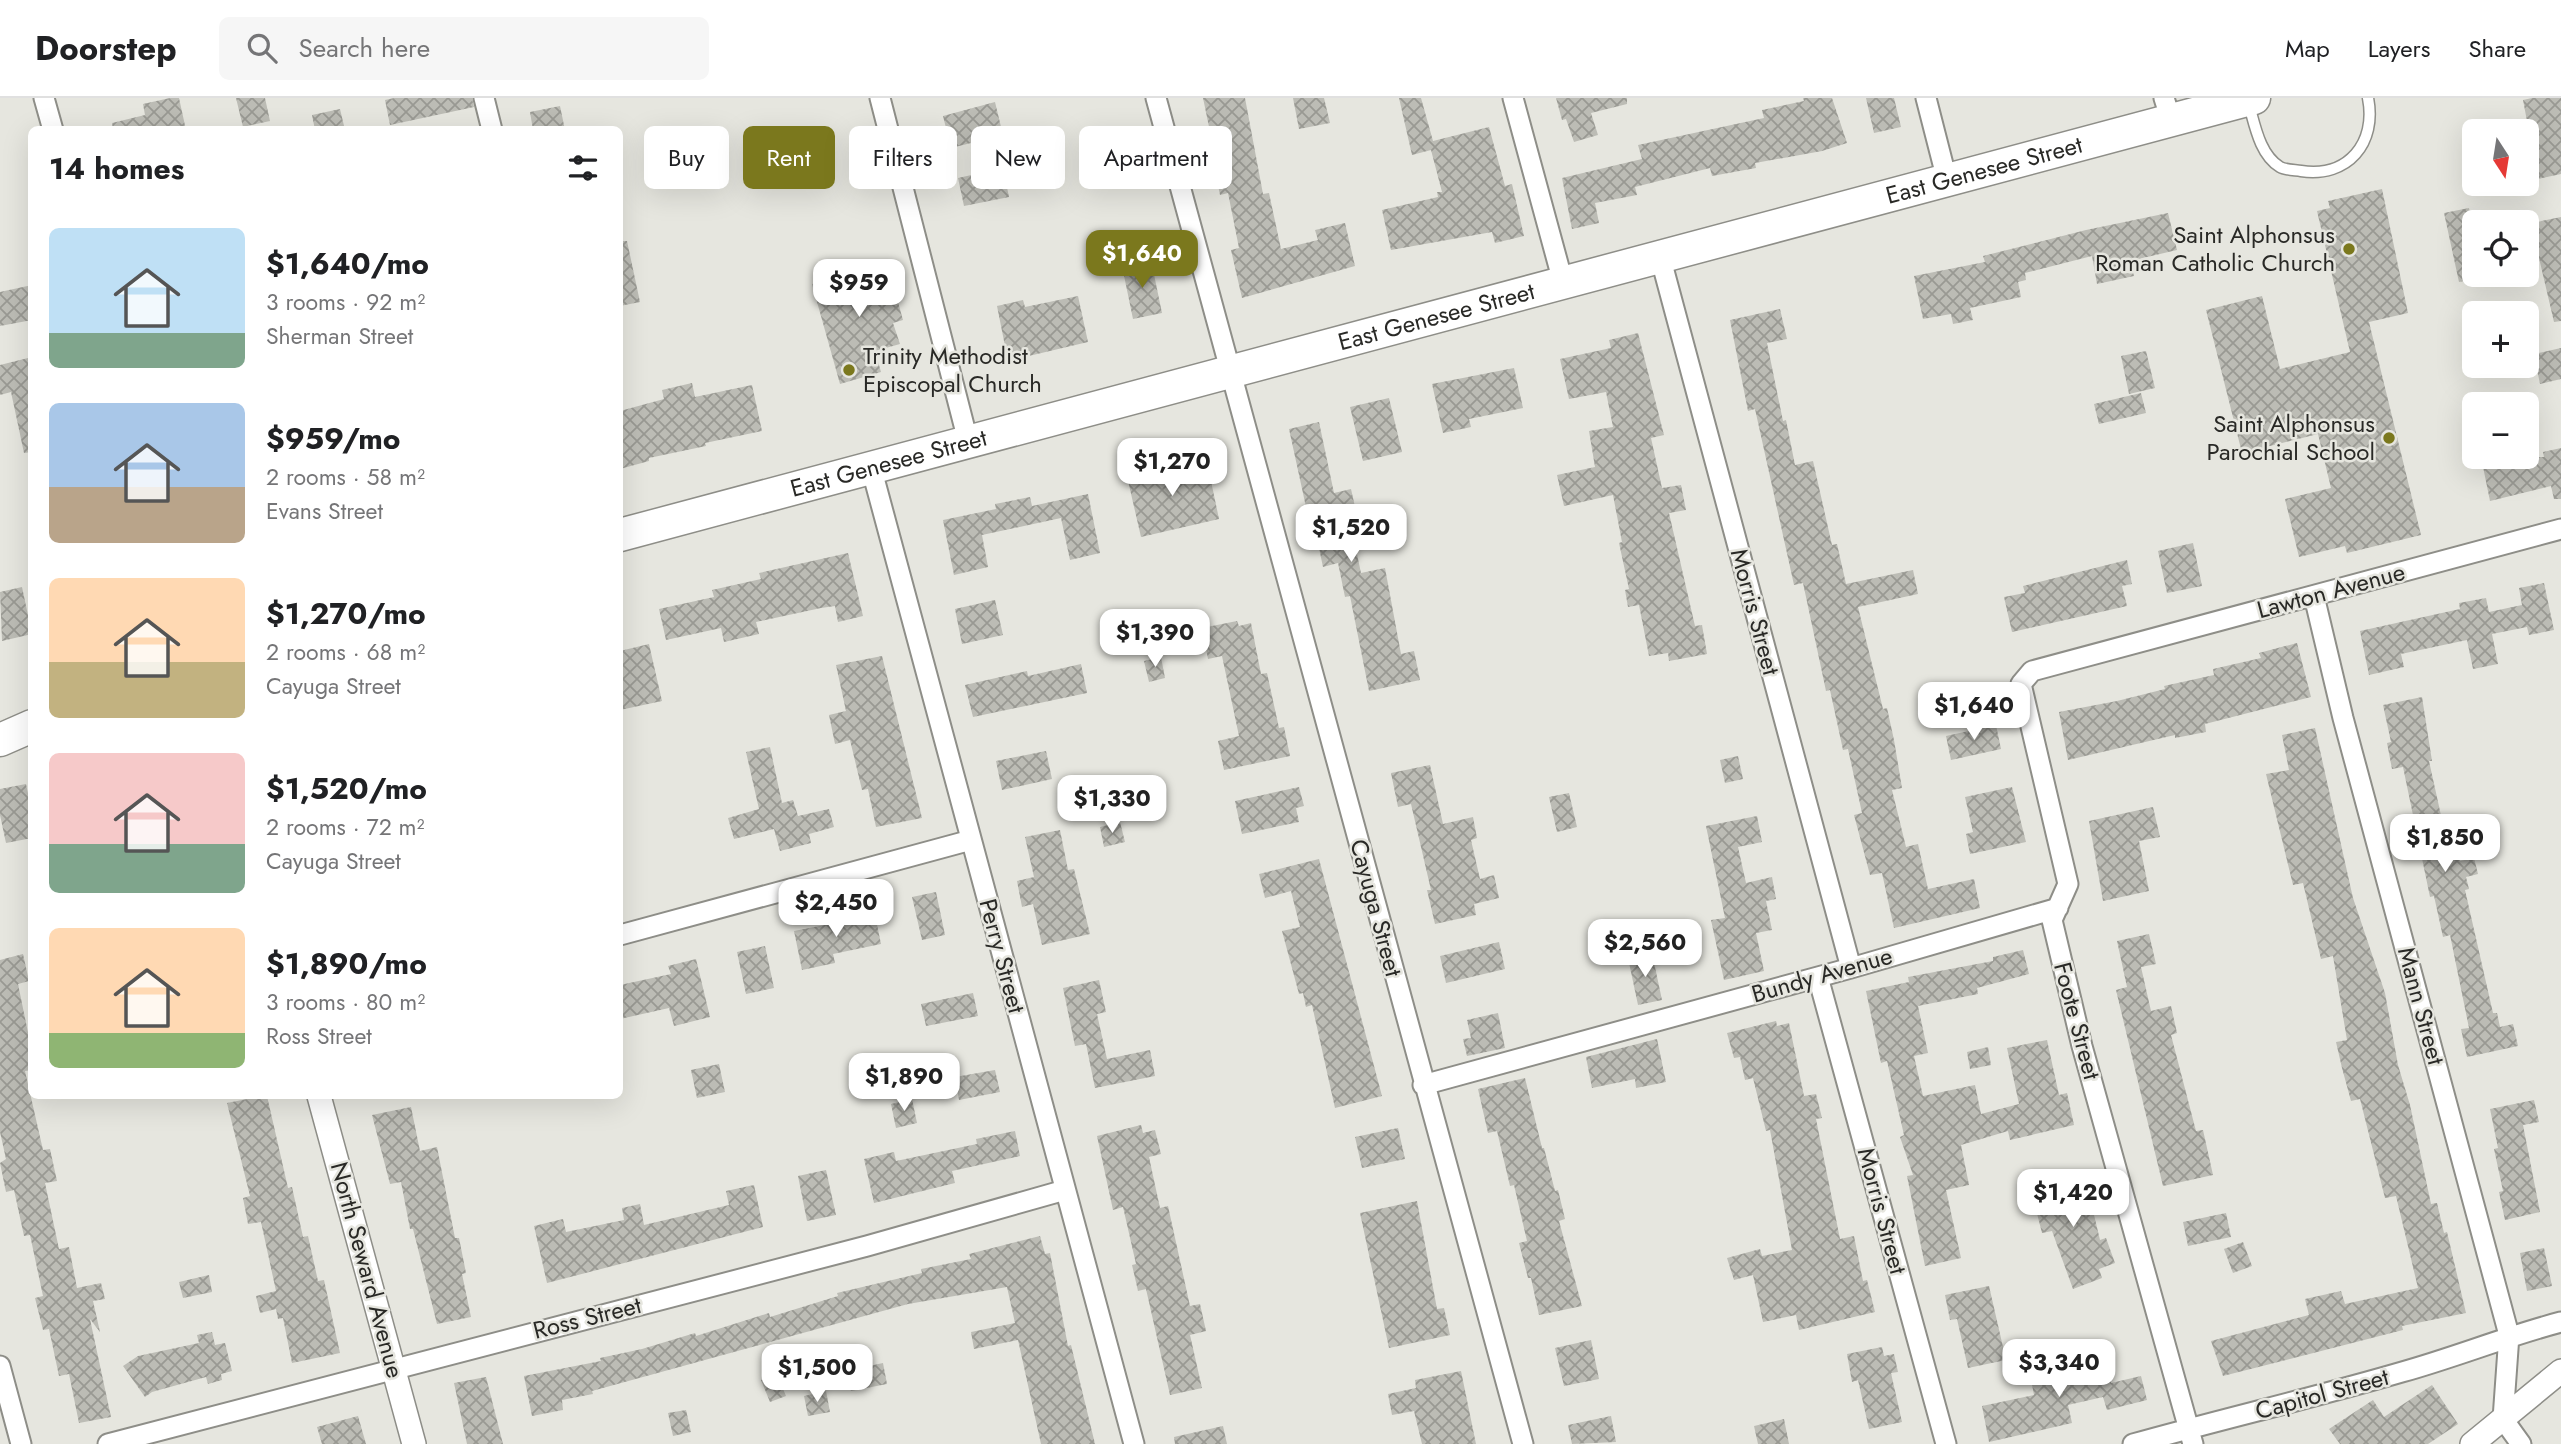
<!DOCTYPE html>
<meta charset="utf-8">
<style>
body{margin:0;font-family:Jost,sans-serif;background:#f6f6f6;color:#202124;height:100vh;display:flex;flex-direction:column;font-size:26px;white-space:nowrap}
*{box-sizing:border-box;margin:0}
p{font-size:23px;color:#757577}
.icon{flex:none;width:38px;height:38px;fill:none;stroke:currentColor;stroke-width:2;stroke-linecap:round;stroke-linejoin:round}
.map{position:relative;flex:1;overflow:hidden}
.panel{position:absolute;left:28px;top:28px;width:595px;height:973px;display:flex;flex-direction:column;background:#fff;border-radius:10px;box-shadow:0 7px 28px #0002}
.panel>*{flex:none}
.hud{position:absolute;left:644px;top:28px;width:665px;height:63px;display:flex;gap:14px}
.needle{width:46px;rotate:168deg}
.controls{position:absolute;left:2462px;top:21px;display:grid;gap:14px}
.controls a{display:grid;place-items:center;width:77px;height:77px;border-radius:10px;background:#fff;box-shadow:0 7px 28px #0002;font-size:35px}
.price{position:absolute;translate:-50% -60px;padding:0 16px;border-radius:14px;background:#fff;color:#222;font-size:23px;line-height:46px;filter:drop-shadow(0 2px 4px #0008)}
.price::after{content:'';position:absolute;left:50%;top:42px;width:21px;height:16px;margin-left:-10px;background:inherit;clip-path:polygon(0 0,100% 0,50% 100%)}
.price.selected{background:#7b781d;color:#fff}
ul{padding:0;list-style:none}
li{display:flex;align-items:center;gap:21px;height:175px;padding:0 21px}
li span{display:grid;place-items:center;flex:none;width:196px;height:140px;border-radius:10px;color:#555}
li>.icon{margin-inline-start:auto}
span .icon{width:84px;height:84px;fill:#fffc;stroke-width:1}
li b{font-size:30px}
h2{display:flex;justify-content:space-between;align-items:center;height:84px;padding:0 21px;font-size:30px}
.chip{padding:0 24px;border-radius:10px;background:#fff;box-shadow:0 7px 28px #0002;font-size:24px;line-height:63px}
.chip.selected{background:#7b781d;color:#fff}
header{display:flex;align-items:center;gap:42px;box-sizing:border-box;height:98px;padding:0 35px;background:#fff;border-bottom:2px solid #e0e0e0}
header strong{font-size:33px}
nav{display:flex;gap:38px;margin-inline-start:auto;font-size:24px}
.search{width:490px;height:63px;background:#f6f6f6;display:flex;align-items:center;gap:18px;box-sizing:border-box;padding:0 24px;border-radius:10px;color:#757577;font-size:26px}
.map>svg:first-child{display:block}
.building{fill:url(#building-cross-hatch)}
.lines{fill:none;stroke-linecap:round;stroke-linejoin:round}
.service-casing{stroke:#8e8e88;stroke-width:13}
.minor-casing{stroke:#8e8e88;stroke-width:23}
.tertiary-casing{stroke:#8e8e88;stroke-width:26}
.trunk-casing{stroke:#8e8e88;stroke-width:35}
.service{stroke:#fff;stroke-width:10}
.minor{stroke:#fff;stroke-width:19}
.tertiary{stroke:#fff;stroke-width:23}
.trunk{stroke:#fff;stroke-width:32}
.poi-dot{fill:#7b781d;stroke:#e6e6df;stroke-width:2.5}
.labels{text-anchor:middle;stroke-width:5;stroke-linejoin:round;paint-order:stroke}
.street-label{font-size:24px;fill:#292926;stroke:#e6e6df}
.poi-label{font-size:24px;fill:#292926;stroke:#e6e6df;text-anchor:end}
</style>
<header>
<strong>Doorstep</strong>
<div class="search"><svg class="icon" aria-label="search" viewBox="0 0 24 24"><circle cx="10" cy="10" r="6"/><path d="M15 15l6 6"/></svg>Search here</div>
<nav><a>Map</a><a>Layers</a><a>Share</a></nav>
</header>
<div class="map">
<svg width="2561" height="1346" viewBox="0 0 2561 1346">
<defs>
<pattern id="building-cross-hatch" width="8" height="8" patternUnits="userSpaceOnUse" patternTransform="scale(1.75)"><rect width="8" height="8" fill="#bcbcb5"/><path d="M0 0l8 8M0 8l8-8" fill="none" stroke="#999993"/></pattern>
</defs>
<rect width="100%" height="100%" fill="#e6e6df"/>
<path class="building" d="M170,0H179L186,32H113L112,25L145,17L143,6Z
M236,0H265L270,23L243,29Z
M394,0H472L474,9L390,27L385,2Z
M1203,0H1245L1263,96L1269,95L1281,151L1318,142L1315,132L1345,125L1355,168L1242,200L1231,152L1239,150L1228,95L1220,97L1214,68L1217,67Z
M1293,0H1324L1330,25L1299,31Z
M1399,0H1421L1433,43L1489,29L1505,88L1512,86L1524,138L1495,145L1492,134L1391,152L1382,112L1438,99L1437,94H1442L1431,52L1412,57Z
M1556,0H1627V6L1591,15L1598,37L1574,44L1566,21L1562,22Z
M1803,0H1832L1847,45L1822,53L1755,65L1756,70L1712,78L1710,70L1635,89L1637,97L1595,105L1599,125L1572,131L1562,80L1642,61L1638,47L1764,20L1762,12L1804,3Z
M1866,0H1894L1901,29L1874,35Z
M2532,0H2561V76L2538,81L2523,2Z
M995,4L1003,37L951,50L943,18Z
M560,8L565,32H533L530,14Z
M340,11L345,32H315L312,17Z
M1133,39L1141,74L1087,86L1080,51Z
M1003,70L1009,99L964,108L958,80Z
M2382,91L2408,215L2369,224L2421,437L2347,455L2345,448L2299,459L2285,401L2331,390L2318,336L2242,355L2206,212L2262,198L2280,271L2350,254L2317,113L2330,110L2328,103Z
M2469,110L2474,133V181L2459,184L2444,115Z
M2168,115L2177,152L2130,163L2134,178L2097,186L2092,158L2025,175L2026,182L2018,184L2021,199L1970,210L1973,222L1953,226L1951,216L1923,221L1914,178L1985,164L1983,158L2086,132Z
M2561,119V223L2554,224L2539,160L2527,163V126Z
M620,143H627L640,204L620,208Z
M1151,162L1162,215L1133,221L1122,168Z
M887,165L903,222L893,225L900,246L875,253L881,274L840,286L812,186Z
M32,187V222L0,228V194Z
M1078,198L1088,244L1008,263L997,208L1023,202L1025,209Z
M1780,211L1787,241L1767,245L1783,323L1786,322L1795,367L1813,363L1832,447L1837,446L1846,486L1913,472L1918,496L1858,509L1883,611L1887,610L1894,642L1902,690L1892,692L1906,749L1918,746L1928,791L1974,781L1980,810L1894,830L1882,775L1870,777L1854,717L1862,715L1848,651L1843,652L1830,592L1826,593L1803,485L1794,487L1755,311L1748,313L1730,222Z
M1638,235L1664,337L1651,340L1662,390L1681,387L1686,412L1669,415L1695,528L1702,527L1707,556L1669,563L1668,555L1649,558L1639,507L1628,509L1625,492L1629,491L1619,445L1622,444L1613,397L1564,408L1557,377L1595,369L1589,333L1613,329L1606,294L1569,301L1560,261L1611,250L1609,242Z
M2561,250V281L2540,286L2534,256Z
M2146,253L2155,290L2129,296L2121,258Z
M32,259V354L24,355L11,294L0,297V267Z
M1514,270L1523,310L1469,321L1471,329L1443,335L1432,286Z
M692,285L695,299L752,287L762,333L705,345L706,348L649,360V363L620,371V313L664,301L662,292Z
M2141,295L2146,315L2099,326L2094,306Z
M1389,300L1402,354L1363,363L1350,309Z
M1319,324L1334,395L1351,391L1358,422L1350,423L1361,475L1385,470L1401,556L1414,553L1420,582L1369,593L1350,498L1345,499L1338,465L1323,469L1315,431L1311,432L1289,331Z
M2561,350V401H2554L2551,388L2490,403L2481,359H2544L2543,354Z
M1207,364L1219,421L1141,439L1126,374L1155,367L1157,375Z
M1088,396L1100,455L1070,462L1061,420L982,437L988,469L954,477L943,422L996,411L995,406L1030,399L1032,408Z
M2193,445L2202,488L2167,495L2158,453Z
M848,455L863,518L838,524L835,508L821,510L756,524L759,536L724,544L721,530L666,542L659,511L714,499L712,492L761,481L759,475Z
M2127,462L2132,486L2122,488L2127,508L2012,534L2004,499L2025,495L2023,488Z
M2544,485L2554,532L2529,537L2527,529L2492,536L2498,566L2473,571L2467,542L2401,556L2404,569L2369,577L2360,533L2460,511L2459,505L2486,500L2489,514L2522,507L2519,490Z
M22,489L32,536L2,543L0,494Z
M995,502L1003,537L962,546L955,511Z
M1237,523L1239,528L1251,525L1261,576L1267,575L1279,630L1284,629L1290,658L1224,672L1218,643L1239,638L1222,558L1208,561L1202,530Z
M2297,545L2311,599L2205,626L2206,634L2175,640V637L2068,662L2059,614L2117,603L2165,591L2164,588L2214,577L2213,571L2261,560L2259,555Z
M649,546L662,603L620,612V553Z
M882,558L922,720L876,729L868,691L862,692L850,642L835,646L829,617L846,613L836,567Z
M1161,559L1165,580L1149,584L1144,563Z
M1081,566L1087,595L973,619L965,587L1027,573L1028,578Z
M2422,599L2432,663H2429L2442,722L2451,720L2460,763L2474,760L2478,776L2466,779L2469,791L2465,792L2493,915H2497L2500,929L2513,926L2518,948L2467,959L2461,931L2469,930L2450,837L2443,839L2434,798L2430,799L2403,669L2392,671L2387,645L2391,644L2383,607Z
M1996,627L2001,651L1951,662L1946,638Z
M2315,630L2353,800L2385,895L2398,967L2410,1007L2431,1106L2437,1105L2444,1135L2447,1134L2466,1215L2402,1228L2403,1232L2223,1278L2211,1243L2309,1217L2305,1201L2341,1193L2345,1206L2418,1190L2396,1098L2385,1100L2360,1001L2351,1003L2342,970L2336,944L2347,942L2333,858L2321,861L2303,785L2293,787L2266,676L2289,672L2282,637Z
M770,649L782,705L793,702L798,718L829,711L834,729L809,736L811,745L780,753L774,731L734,741L728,720L759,711L746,654Z
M1046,653L1052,681L1002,692L996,663Z
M1738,658L1743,681L1725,685L1720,662Z
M1430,667L1443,726L1473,719L1477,740L1471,742L1480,781L1494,777L1499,800L1474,806L1476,817L1435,826L1427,792H1431L1411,706L1398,709L1391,675Z
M26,686L32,714V740L6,745L0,717V691Z
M1299,689L1304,708L1296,710L1299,724L1242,736L1235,703Z
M2012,689L2026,744L1970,756L1966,736L1973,734L1965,699Z
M1569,695L1577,729L1557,734L1549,699Z
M2153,709L2160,739L2139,743L2149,793L2103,803L2089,723Z
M1757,718L1762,744L1738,749L1746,785L1772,779L1776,801L1766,803L1772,832L1756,835L1764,873L1724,882L1711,822L1725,820L1706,728Z
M1120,724L1125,744L1104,749L1100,729Z
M1060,732L1068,772L1074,771L1090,836L1042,847L1033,806L1022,809L1017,783L1034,779L1025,739Z
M1319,761L1382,998L1335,1010L1312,907L1306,909L1303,895L1299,896L1282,833L1300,829L1291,793L1265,800L1259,776Z
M936,794L945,837L922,842L912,799Z
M874,812L881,846L833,856L835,865L802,872L794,833L850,822L849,817Z
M2149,836L2156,866L2141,869L2151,913L2171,908L2177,935L2171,937L2196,1033L2203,1032L2213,1077L2163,1088L2116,892L2127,889L2117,843Z
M1499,844L1505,871L1446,885L1440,858Z
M765,848L774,890L746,896L737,854Z
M2023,852L2029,876L1977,890L1978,896L1918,908L1928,955L1914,958L1923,998L1975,987L1981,1016L2019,1006L2007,950L2047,942L2059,997L2067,995L2074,1027L2010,1042L2008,1033L1961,1047L1969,1087L1946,1092L1961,1160L1925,1168L1907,1078L1913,1077L1900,1039L1904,1037L1887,963L1881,965L1866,893L1909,884L1908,879L1993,863V859Z
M1652,855L1662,902L1638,907L1628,860Z
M23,856L29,883L18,886L32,954V972L25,973L43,1052L50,1051L57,1083L45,1085L59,1151L69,1149L77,1190L101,1185L105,1201L93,1203L100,1234L90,1221L111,1319L79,1325L69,1276L59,1278L49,1231L43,1232L35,1200L43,1198L30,1137L24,1138L14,1092L6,1094L0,1065L6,1061L0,1034V862Z
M696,861L710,919L674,928L669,910L620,921V887L671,876L668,868Z
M1099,882L1106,914L1097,916L1107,961L1150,952L1155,978L1095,990L1086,946L1075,948L1063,890Z
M973,895L978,918L926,928L921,906Z
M1498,915L1505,950L1467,958L1463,941L1471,940L1467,922Z
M1776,923L1777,928L1789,925L1804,998L1816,996L1822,1020L1816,1021L1840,1141L1854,1138L1863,1183L1867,1182L1875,1214L1799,1232L1796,1217L1763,1224L1753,1177L1734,1182L1727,1160L1760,1151L1762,1158L1792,1152L1770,1032L1766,1033L1753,980L1745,982L1740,959L1734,960L1727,935Z
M1657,941L1666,984L1636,990L1635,981L1592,990L1586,959Z
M1988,949L1991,967L1970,971L1967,954Z
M719,966L725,994L697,1000L691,972Z
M995,972L1000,994L959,1002L955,979Z
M1525,980L1542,1050H1544L1555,1093L1558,1092L1565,1121L1559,1123L1582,1208L1539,1217L1531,1180H1528L1519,1145L1527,1143L1514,1087L1510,1088L1497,1033L1488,1035L1478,991Z
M263,998H267L288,1090L292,1089L303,1139L308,1138L318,1183L324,1182L340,1255L292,1265L283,1220L278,1221L276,1211L260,1215L256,1198L276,1193L261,1124L248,1126L243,1100L250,1098L227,1005Z
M912,1001L917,1025L896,1030L891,1006Z
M2534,1002L2539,1024L2523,1027L2540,1114L2505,1122L2499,1094L2503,1093L2494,1051L2498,1050L2490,1011Z
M411,1009L420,1053L437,1049L455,1140H459L466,1175L462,1176L471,1219L437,1226L413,1131H410L401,1084L390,1086L372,1017Z
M1141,1027L1143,1035L1155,1032L1161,1056L1149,1059L1160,1110L1168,1108L1190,1208L1200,1206L1206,1233L1190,1237L1202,1290L1170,1297L1146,1191L1138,1193L1132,1167L1136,1166L1123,1109L1113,1112L1097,1038Z
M1398,1030L1405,1061L1362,1070L1355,1039Z
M1015,1033L1020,1058L952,1073L955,1085L874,1105L864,1061L894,1054L896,1063L977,1046L976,1041Z
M826,1072L836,1117L807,1123L798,1078Z
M2085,1079L2100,1142L2106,1140L2115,1165L2099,1171L2102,1180L2073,1191L2052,1133L2042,1135L2031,1092Z
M754,1087L763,1129L547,1185L534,1128L563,1121L566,1134L624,1122L622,1110L640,1106L644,1127L729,1107L726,1093Z
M1417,1103L1437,1211L1444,1210L1450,1237L1389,1250L1360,1115Z
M2226,1115L2231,1139L2188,1148L2183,1124Z
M1040,1138L1045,1156L1050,1155L1068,1248L1071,1247L1095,1346H1041L1018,1242L974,1251L971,1234L1015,1225L1007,1189L908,1206L592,1293L593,1296L562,1302L563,1312L532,1318L524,1278L601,1263L600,1260L642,1251L695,1235L696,1238L769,1215L770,1219L838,1198L837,1195L922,1175L921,1171L971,1161L969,1156Z
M2243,1144L2252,1168L2233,1175L2224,1151Z
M2544,1150L2552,1188L2527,1193L2520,1155Z
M209,1177L212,1194L183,1200L179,1184Z
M1989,1188L2006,1262L1968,1270L1957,1221L1950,1222L1945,1197Z
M212,1234L215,1247L225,1245L232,1273L221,1276L222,1282L208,1286L206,1279L152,1294L145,1299L123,1268L138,1258L199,1245L197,1237Z
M1591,1242L1599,1281L1564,1288L1555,1250Z
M1882,1249L1884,1258L1894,1256L1898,1274L1891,1275L1902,1324L1869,1331L1858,1282L1852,1284L1847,1256Z
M2066,1263L2068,1273L2106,1263L2111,1285L2141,1278L2147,1302L2107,1312L2103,1299L2068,1307L2072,1325L1989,1344L1982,1308L2034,1297L2029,1271Z
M883,1265L887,1286L851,1293L846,1273Z
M1461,1273L1476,1346H1422L1414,1313L1392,1317L1388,1296L1416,1290L1415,1282Z
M777,1276L786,1298L770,1304L761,1282Z
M486,1279L503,1346H467L454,1285Z
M2432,1287L2458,1326L2428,1346H2340L2329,1331L2373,1302L2384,1319Z
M826,1293L830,1314L808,1318L804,1298Z
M686,1312L691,1334L673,1338L668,1315Z
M358,1318L366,1346H322L317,1329Z
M1611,1318L1616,1344L1572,1346L1568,1327Z
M1784,1321L1789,1346H1758L1754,1328Z
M1223,1328L1227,1346H1175L1174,1339Z"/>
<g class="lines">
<g class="service-casing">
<path id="service" d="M2249,7C2255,28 2260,57 2280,69C2285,72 2295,72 2301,73C2348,80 2377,45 2368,0"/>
</g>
<g class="minor-casing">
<path id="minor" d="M44,0L53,32
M484,0L492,32
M880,0L968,343
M1156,0L1523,1346
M1513,0L1563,184
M1926,0L1947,82
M2164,0L2171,22
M1660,158L1851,870
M871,369L1134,1346
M2314,498L2343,620L2509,1237L2503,1321L2521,1346
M620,837L971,742
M1818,879L1946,1346
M1423,987L1851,870L2058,810
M0,1268L21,1346
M108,1346L867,1148L1065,1092
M2133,1346C2222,1321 2313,1300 2402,1274C2456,1259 2507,1238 2561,1224
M2193,1346L2082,948L2052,822L2068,786L2021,586L2032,573L2561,431"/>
</g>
<g class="tertiary-casing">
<path id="tertiary" d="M319,998L414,1346
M2472,1346L2561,1273"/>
</g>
<g class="trunk-casing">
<g id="trunk">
<path id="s1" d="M620,437L2254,0"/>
<path d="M0,642L32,628"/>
</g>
</g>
<use href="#service" class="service"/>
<use href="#minor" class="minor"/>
<use href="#tertiary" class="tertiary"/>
<use href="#trunk" class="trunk"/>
</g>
<g class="poi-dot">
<circle cx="2349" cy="151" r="7"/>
<circle cx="849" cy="272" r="7"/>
<circle cx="2389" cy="340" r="7"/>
</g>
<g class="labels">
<g class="street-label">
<text dy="8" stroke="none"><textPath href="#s1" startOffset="1412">East Genesee Street</textPath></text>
<text dy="8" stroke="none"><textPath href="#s1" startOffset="845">East Genesee Street</textPath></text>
<text dy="8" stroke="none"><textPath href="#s1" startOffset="278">East Genesee Street</textPath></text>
<text transform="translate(2331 493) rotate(-15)" y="8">Lawton Avenue</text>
<text transform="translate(1755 514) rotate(75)" y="8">Morris Street</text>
<text transform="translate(1376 810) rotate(75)" y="8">Cayuga Street</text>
<text transform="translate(1002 858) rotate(75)" y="8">Perry Street</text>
<text transform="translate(1822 877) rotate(-16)" y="8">Bundy Avenue</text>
<text transform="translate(2421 908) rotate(75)" y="8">Mann Street</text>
<text transform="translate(2077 923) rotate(75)" y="8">Foote Street</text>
<text transform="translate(1882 1113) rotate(75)" y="8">Morris Street</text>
<text transform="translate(367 1172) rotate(75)" y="8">North Seward Avenue</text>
<text transform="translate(587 1220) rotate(-14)" y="8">Ross Street</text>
<text transform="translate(2322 1296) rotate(-15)" y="8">Capitol Street</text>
</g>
<g class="poi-label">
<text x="2335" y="145">Saint Alphonsus<tspan x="2335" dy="28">Roman Catholic Church</tspan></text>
<text x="863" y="266" text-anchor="start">Trinity Methodist<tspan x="863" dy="28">Episcopal Church</tspan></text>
<text x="2375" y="334">Saint Alphonsus<tspan x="2375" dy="28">Parochial School</tspan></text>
</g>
</g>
</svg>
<div class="controls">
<a><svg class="needle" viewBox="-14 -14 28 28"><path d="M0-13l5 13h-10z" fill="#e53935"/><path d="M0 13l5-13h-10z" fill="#757577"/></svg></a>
<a><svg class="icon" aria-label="locate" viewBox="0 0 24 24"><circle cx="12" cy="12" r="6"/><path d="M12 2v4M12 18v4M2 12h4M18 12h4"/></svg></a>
<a>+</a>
<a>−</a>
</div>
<b class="price selected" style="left:1142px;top:192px">$1,640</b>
<b class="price" style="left:859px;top:221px">$959</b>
<b class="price" style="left:1172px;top:400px">$1,270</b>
<b class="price" style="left:1351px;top:466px">$1,520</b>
<b class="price" style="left:1155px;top:571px">$1,390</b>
<b class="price" style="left:1974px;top:644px">$1,640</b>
<b class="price" style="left:1112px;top:737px">$1,330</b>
<b class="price" style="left:2445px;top:776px">$1,850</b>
<b class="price" style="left:836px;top:841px">$2,450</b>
<b class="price" style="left:1645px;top:881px">$2,560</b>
<b class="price" style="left:904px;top:1015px">$1,890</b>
<b class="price" style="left:2073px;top:1131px">$1,420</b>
<b class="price" style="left:2059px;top:1301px">$3,340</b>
<b class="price" style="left:817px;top:1306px">$1,500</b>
<div class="hud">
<a class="chip">Buy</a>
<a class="chip selected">Rent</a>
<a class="chip">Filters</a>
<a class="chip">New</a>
<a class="chip">Apartment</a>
</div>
<section class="panel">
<h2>14 homes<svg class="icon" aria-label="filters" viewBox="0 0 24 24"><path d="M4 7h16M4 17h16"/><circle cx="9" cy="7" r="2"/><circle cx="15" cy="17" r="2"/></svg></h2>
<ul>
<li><span style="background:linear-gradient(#bfe0f5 75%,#7fa58c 0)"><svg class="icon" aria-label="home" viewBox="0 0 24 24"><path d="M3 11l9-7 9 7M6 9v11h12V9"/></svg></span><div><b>$1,640/mo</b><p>3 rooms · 92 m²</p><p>Sherman Street</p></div></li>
<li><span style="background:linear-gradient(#a9c7e8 60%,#b9a48a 0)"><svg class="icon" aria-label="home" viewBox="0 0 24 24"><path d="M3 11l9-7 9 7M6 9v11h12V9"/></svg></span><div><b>$959/mo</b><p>2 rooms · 58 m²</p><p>Evans Street</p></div></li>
<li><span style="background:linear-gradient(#ffd9b3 60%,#c2b280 0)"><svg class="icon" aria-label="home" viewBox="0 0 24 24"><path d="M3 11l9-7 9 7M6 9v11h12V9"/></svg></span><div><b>$1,270/mo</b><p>2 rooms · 68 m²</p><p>Cayuga Street</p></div></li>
<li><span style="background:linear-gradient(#f6c9c9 65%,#7fa58c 0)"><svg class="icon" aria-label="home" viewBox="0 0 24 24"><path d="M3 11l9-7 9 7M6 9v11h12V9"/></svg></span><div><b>$1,520/mo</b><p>2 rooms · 72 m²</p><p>Cayuga Street</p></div></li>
<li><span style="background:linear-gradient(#ffd9b3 75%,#8fb573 0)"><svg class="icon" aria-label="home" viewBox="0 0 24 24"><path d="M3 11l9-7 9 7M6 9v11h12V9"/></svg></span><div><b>$1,890/mo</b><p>3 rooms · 80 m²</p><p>Ross Street</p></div></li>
</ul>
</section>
</div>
